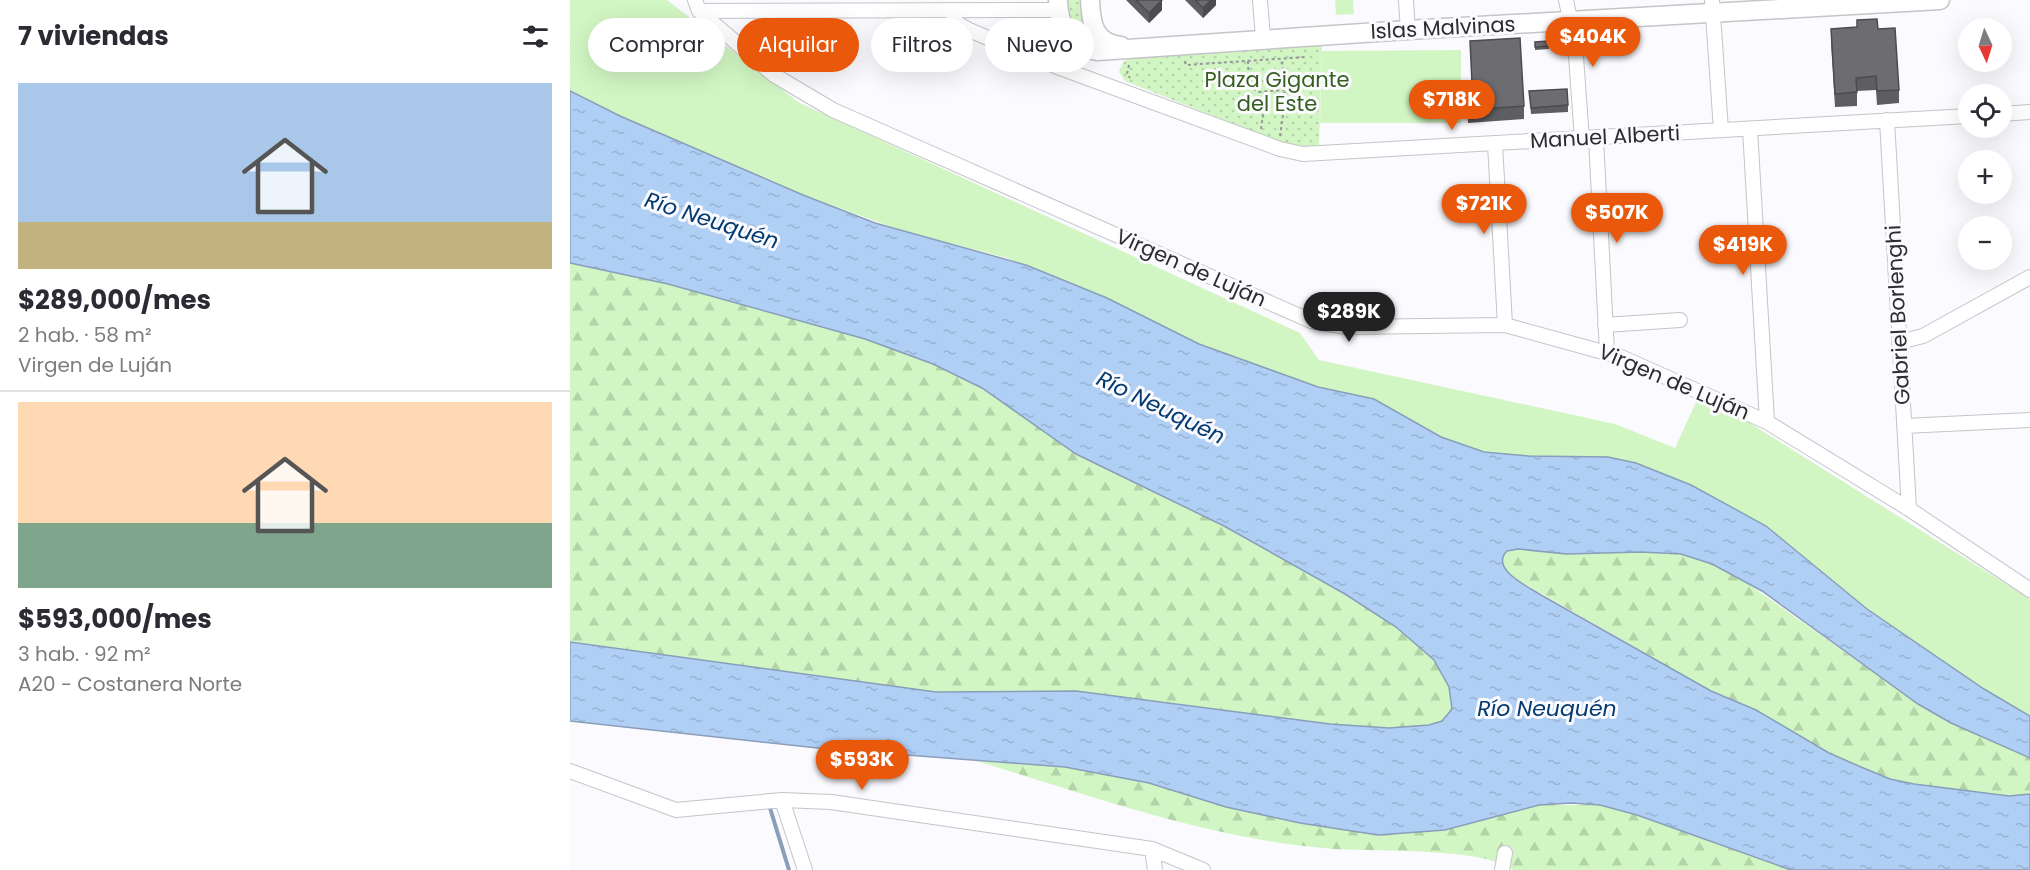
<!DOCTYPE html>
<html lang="es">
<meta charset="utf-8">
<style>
body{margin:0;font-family:Poppins,sans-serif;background:#f7f7f7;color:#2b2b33;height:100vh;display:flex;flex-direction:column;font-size:22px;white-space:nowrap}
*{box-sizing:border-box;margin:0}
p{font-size:20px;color:#7c7c81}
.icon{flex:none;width:33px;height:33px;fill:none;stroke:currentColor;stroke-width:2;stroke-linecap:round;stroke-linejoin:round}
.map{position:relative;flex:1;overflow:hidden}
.details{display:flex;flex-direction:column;background:#fff;width:570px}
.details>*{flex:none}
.guide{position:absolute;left:18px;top:18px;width:570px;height:54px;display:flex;gap:12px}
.needle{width:39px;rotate:176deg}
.buttons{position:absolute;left:1388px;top:18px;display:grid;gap:12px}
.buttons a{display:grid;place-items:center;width:54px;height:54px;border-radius:50%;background:#fff;box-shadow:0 6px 24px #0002;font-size:30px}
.price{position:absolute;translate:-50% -51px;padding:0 14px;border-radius:21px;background:#ea580c;color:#fff;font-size:20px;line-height:39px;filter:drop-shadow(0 2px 3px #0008)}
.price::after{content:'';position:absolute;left:50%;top:36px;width:18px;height:14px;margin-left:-9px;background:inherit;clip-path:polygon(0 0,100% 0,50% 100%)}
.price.selected{background:#222;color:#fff}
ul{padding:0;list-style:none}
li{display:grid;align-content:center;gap:12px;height:318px;padding:0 18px}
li+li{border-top:2px solid #e1e1e2}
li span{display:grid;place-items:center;height:186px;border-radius:0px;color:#555}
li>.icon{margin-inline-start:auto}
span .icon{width:108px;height:108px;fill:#fffc;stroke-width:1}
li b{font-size:26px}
h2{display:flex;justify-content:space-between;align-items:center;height:72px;padding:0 18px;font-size:26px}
.tag{padding:0 21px;border-radius:27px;background:#fff;box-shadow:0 6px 24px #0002;font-size:21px;line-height:54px}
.tag.selected{background:#ea580c;color:#fff}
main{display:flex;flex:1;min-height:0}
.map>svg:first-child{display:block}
.grass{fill:#d2f6c3}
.forest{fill:url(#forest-firs)}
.park{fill:url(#park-dots)}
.water{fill:url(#water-ripples);stroke:#899eb9;stroke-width:1.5}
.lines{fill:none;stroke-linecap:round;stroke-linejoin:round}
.stream{stroke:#899eb9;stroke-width:4}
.street-casing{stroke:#c5c4c9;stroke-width:16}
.secondary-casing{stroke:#c5c4c9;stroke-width:21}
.path{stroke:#969598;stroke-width:2;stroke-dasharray:3 3;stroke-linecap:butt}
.street{stroke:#fff;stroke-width:14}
.secondary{stroke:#fff;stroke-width:18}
.wall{fill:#5e5d61}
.shaded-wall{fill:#4c4c4f}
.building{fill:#6d6c71;stroke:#4c4c4f;stroke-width:1.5}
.labels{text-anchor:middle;stroke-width:6;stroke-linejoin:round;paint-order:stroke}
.street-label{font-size:21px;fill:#2d2c2e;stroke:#fbfafe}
.park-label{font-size:21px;fill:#355f1d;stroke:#fbfafe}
.water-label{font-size:22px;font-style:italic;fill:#033b71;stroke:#fbfafe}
</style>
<main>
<section class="details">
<h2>7 viviendas<svg class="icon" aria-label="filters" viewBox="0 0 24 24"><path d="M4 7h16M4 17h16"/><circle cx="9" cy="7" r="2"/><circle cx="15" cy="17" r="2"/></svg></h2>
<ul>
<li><span style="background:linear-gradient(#a9c7e8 75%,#c2b280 0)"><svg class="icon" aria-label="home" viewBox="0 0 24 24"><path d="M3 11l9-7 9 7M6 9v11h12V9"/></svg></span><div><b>$289,000/mes</b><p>2 hab. · 58 m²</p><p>Virgen de Luján</p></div></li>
<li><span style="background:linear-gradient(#ffd9b3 65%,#7fa58c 0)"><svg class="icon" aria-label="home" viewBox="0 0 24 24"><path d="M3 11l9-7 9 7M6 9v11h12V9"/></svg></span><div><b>$593,000/mes</b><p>3 hab. · 92 m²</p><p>A20 - Costanera Norte</p></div></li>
</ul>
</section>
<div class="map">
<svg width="1460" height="870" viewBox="0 0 1460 870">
<defs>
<pattern id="forest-firs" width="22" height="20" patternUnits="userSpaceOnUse" patternTransform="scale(1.5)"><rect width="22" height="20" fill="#d2f6c3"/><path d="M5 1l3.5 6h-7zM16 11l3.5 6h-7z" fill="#b5d3a8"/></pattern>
<pattern id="park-dots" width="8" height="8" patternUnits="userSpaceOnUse" patternTransform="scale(1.5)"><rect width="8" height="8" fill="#d2f6c3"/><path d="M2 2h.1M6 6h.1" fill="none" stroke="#b5d3a8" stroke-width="1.8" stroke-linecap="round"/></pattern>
<pattern id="water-ripples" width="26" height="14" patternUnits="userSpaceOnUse" patternTransform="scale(1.5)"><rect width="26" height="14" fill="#b0cff5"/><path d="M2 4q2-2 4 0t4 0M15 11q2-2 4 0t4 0" fill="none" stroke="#98b2d2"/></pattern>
</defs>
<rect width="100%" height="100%" fill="#fbfafe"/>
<path class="grass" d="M0,0H97L228,102L730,333L749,360L1045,424L1105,448L1128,398L1167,415L1460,599V716L1414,689L1297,609L1196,526L1121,485L1066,463L1038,457L959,456L914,452L894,445L871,437L804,399L748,387L629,344L537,298L437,258L336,232L233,195L50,116L0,91Z
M765,0H783L784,14L766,15Z
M891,50V123H750L752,51Z"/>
<path class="forest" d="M0,263L98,284L295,339L363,364L412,388L458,418L583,490L654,526L775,594L827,627L864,660L879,687L882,709L872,721L859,725L819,728L760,724L506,691L366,692L0,642Z
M948,549L996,554L1071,552L1111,554L1142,564L1167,576L1348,704L1460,758V794L1439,796L1344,784L1320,779L1291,767L1259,753L1186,710L1141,691L946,579L935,569L932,558L937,550Z
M406,761L495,767L579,783L656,807L730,823L808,835L923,817L969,805H1030L1067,815L1221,870H943C914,847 805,852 764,849C641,840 523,796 406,761Z"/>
<path class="park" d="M494,0H515L526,44L503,32Z
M752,45L749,146H720L555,81L549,72L553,62L561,57Z"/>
<path class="water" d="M0,91L50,116L233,195L305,223L456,265L537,298L629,344L748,387L804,399L871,437L894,445L914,452L959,456L1038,457L1066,463L1121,485L1196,526L1297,609L1414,689L1460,716V758L1381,723L1348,704L1192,591L1142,564L1111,554L1071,552L996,554L948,549L937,551C919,569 959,587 971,595L1141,691L1186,710L1259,753L1291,767L1320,779L1344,784L1439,796L1460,794V870H1221L1067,815L1030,805L1001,803L969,805L875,830L808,835L730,823L656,807L579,783L495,767L257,749L0,721V642L366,692L506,691L760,724L819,728L859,725L872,721L882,709L879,687L864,660L826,627L775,594L654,526L506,454L412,388L363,364L295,339L98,284L0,263Z"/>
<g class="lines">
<path class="stream" d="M200,808L219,870"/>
<g class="street-casing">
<path id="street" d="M125,0L129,11L204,75L263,110L741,321L776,327L935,325L1051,357L1197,422L1339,509L1460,590
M690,0L693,38
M836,0L838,30
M996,0L1005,43L1012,139
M1142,0L1151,130
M380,10L387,23L399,30L490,68L710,149L733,154L1398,116
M129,11L488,10
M1431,114L1460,112
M1317,120L1339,509
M1180,129L1197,422
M1026,138L1037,352
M925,144L935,325
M1035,325L1110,320
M1329,342L1353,336L1460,277
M1334,426L1460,420
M0,771L106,810L212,800L261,802L582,849L633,870
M212,800L235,870
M582,849L585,870
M932,870L935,853"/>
</g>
<g class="secondary-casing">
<path id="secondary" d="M488,0C488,25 501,48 528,51L838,30L1370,0
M520,0C521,24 524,43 551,46"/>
</g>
<path class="path" d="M615,61L616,65L735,57
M678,61L679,86L689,92L714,90
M559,65L557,74L560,78
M691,129L696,91
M710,136L715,101L712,59"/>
<use href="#street" class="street"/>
<use href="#secondary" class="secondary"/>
</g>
<path class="wall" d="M556,0H592V10L579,23Z
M615,0H646V5L633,18Z
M1261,29H1308L1329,90V103L1307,105L1306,90L1287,91V106L1265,107L1261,42Z
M900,41L954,106V119L898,123L896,84L902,83Z
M978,41L979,49L965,50V42Z
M959,91L998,105V112L961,114Z"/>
<path class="shaded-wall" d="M592,0V10L579,23V13Z
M641,0H646V5L633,18V8Z"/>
<path class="building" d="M566,0H592L579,13Z
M625,0H641L633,8Z
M1307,19L1308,29L1325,28L1329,90L1307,91L1306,76L1286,78L1287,92L1265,94L1261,29L1287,27V20Z
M950,38L954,106L898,110L896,84L902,83L900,41Z
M978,41L979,46L965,47V42Z
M997,89L998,105L961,108L959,91Z"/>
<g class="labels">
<g class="street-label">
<text transform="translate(873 28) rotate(-3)" y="7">Islas Malvinas</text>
<text transform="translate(1035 137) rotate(-3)" y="7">Manuel Alberti</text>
<text transform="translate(621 268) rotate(24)" y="7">Virgen de Luján</text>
<text transform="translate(1328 315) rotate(-93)" y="7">Gabriel Borlenghi</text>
<text transform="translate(1104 382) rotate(23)" y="7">Virgen de Luján</text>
</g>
<g class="park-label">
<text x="707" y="87">Plaza Gigante<tspan x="707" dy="24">del Este</tspan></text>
</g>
<g class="water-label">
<text transform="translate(142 220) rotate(18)" y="8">Río Neuquén</text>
<text transform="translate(591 407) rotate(26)" y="8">Río Neuquén</text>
<text x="977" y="716">Río Neuquén</text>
</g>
</g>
</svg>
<div class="buttons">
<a><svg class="needle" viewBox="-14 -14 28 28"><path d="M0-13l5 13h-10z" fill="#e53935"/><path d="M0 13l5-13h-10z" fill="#7c7c81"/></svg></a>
<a><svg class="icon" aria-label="locate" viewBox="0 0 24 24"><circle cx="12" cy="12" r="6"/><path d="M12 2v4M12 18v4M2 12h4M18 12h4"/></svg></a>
<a>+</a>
<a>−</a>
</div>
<b class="price" style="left:1023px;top:68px">$404K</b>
<b class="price" style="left:882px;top:131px">$718K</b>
<b class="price" style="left:914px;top:235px">$721K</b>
<b class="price" style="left:1047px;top:244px">$507K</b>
<b class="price" style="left:1173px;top:276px">$419K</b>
<b class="price selected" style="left:779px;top:343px">$289K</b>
<b class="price" style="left:292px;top:791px">$593K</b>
<div class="guide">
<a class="tag">Comprar</a>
<a class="tag selected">Alquilar</a>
<a class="tag">Filtros</a>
<a class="tag">Nuevo</a>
</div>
</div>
</main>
